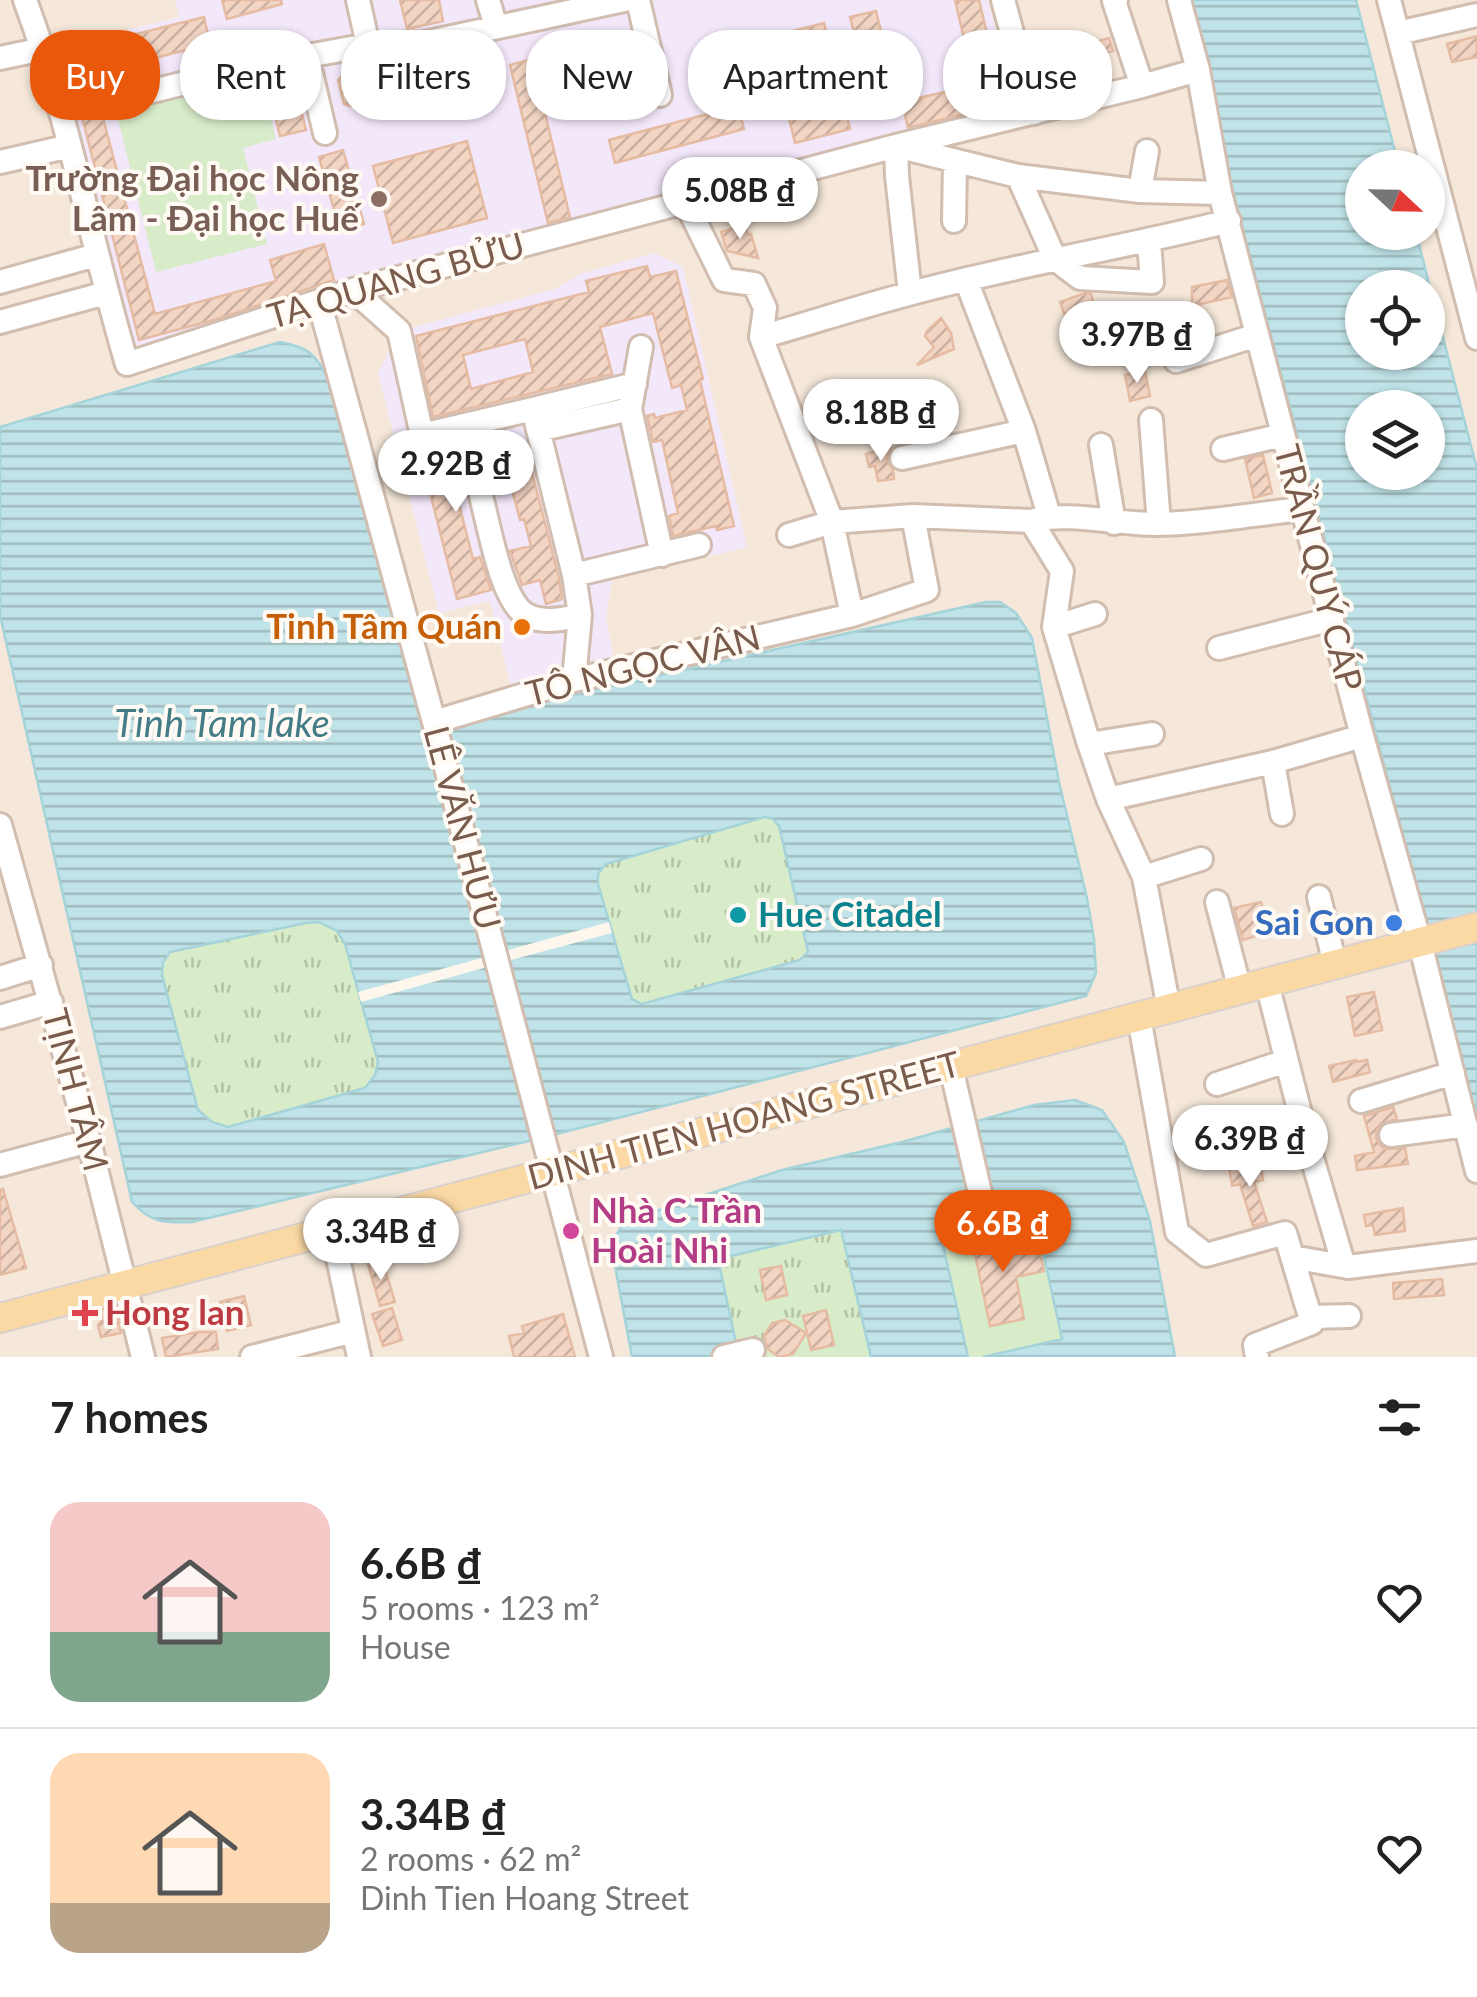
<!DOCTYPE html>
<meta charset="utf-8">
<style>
body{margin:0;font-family:Lato,sans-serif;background:#f6f6f6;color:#222;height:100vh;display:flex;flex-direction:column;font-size:38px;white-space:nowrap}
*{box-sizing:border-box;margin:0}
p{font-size:32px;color:#767676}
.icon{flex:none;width:55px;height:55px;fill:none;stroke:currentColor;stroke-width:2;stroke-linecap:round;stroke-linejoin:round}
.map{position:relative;height:1357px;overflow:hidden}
.drawer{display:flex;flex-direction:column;background:#fff;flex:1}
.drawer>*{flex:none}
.top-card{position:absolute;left:30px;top:30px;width:1418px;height:90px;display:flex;gap:20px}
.needle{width:65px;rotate:112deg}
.controls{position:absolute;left:1345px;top:150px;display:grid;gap:20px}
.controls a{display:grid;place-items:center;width:100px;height:100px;border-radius:50%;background:#fff;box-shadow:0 2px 8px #0004;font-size:50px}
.price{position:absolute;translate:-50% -85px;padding:0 22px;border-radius:35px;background:#fff;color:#222;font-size:32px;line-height:65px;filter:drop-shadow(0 2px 5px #0008)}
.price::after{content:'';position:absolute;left:50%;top:60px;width:30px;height:22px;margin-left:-15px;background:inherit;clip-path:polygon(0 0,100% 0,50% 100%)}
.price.selected{background:#ea580c;color:#fff}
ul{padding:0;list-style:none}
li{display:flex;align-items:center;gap:30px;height:250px;padding:0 50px}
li+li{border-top:2px solid #e0e0e0}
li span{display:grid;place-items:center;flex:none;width:280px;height:200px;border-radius:30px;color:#555}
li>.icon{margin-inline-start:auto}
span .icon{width:120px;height:120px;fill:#fffc;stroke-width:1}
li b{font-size:42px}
h2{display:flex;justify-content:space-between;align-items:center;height:120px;padding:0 50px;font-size:42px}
.tag{padding:0 35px;border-radius:40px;background:#fff;box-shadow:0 2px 8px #0004;font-size:35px;line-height:90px}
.tag.selected{background:#ea580c;color:#fff}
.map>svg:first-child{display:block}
.residential{fill:#f5e8da;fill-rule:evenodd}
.education{fill:#f3e8fa}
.park{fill:url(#park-tufts)}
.garden{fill:#d8ecc9}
.water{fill:url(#water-rules);stroke:#a5d3da;stroke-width:2.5;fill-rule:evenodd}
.pier{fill:#fdf6ec}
.building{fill:url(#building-hatch);stroke:#e6bba3;stroke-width:2.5;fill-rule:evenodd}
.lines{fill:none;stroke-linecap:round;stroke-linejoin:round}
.minor-casing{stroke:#d1beb0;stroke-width:28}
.major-casing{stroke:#dad1cd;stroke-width:32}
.minor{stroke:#fff;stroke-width:22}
.major{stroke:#fbd9a5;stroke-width:28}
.education-dot{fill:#8d6e63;stroke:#fffaf3;stroke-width:4}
.food-dot{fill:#e8710a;stroke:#fffaf3;stroke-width:4}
.culture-dot{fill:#0f9aa8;stroke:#fffaf3;stroke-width:4}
.shop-dot{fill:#3f7fe0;stroke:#fffaf3;stroke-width:4}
.hotel-dot{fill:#d1479c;stroke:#fffaf3;stroke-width:4}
.health-dot{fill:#e0444e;stroke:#fffaf3;stroke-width:4}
.labels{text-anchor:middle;stroke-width:8;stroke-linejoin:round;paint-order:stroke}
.education-label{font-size:35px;font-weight:bold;fill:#785e54;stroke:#fffaf3;text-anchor:end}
.street-label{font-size:35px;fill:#7a5c4d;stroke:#fffaf3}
.food-label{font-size:35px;font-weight:bold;fill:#c56008;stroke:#fffaf3;text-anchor:end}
.culture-label{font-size:35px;font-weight:bold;fill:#0d838f;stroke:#fffaf3;text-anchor:start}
.shop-label{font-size:35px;font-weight:bold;fill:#366cbe;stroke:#fffaf3;text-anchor:end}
.hotel-label{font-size:35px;font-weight:bold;fill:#b23c85;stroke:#fffaf3;text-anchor:start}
.health-label{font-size:35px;font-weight:bold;fill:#be3a42;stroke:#fffaf3;text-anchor:start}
.water-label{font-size:38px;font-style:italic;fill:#437c86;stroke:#fffaf3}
</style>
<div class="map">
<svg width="1477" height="1357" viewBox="0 0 1477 1357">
<defs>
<pattern id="park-tufts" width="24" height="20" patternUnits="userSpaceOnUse" patternTransform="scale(2.5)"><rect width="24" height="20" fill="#d8ecc9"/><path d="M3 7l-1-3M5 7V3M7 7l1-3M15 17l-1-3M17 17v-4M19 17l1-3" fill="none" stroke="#b4c2a5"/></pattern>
<pattern id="water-rules" width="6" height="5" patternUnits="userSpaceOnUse" patternTransform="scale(2.5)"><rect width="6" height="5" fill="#bfe3e8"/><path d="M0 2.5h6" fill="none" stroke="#a0bbbe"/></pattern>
<pattern id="building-hatch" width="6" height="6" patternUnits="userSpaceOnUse" patternTransform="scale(2.5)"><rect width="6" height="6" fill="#f3d5c3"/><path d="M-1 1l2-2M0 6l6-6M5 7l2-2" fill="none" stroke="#cab0a1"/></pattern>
</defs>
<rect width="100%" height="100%" fill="#fdf6ec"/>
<path class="residential" d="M0,0H1477V1357H0ZM1362,168H1428V232H1362ZM1362,288H1428V352H1362ZM1362,408H1428V472H1362Z"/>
<path class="education" d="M175,0H988L1013,94L1005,109L139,346L132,343L129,334L55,48L179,17Z
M654,253L683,267L747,547L612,580L606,617L614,661L511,687L490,601L439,613L378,373L399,331L555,289L583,273Z"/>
<path class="park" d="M766,817L773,819L779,826L808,952L800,960L642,1004L631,999L598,884V874L606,864Z
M319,922L337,931L345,944L378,1062L375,1075L366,1088L228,1127L212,1122L198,1110L162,975L163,962L170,952L306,923Z
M842,1230L871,1357H739L717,1259Z"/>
<path class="garden" d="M260,76L276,139L243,148L267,244L156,272L115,107L226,79L228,84Z
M1030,1192L1063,1339L983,1357H968L936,1213Z"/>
<path class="water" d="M1183,0H1356L1399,167L1362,168V232L1416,233L1477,469V1126C1383,750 1280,376 1183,0ZM1362,288H1428V352H1362ZM1362,408H1428V472H1362Z
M280,342C311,348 314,354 329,380L533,1140L192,1222C164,1223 151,1223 132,1202L0,615V427ZM319,922L337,931L345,944L378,1062L375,1075L365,1088L228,1127L212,1122L198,1110L162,975L163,962L170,952L306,923Z
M986,602H1000L1016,613L1032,638L1059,782L1087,898L1094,939L1096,973L1086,996L553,1135L463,786L445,728L497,712ZM765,817L773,819L779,826L808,952L800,960L642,1004L632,999L598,884V874L606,864Z
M1075,1100L1102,1110L1124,1142L1150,1221L1175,1357H983L1062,1339L1030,1192L936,1214L968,1357H871L841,1230L718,1259L739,1357H632L615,1266V1237L622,1225L662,1209L782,1170L902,1142L1034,1105Z"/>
<path class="pier" d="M609,922L612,933L503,962L501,952Z
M489,956L491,966L361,1002L358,992Z"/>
<path class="building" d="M222,0H281L282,4L227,19Z
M400,0H439L443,21L407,29Z
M955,0H979L994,63L971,69Z
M876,11L893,79L867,85L850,17Z
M204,17L210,44L72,79L65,52Z
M824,23L850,129L795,143L769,37Z
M1477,36V57L1452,62L1447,44Z
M1109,38L1113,51L1071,63L1068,50Z
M466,49L474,84L447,91L438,55Z
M532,59L570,217L548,223L510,65Z
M350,68L365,73L371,97L360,109L344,104L338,80Z
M292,74L306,130L280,136L266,79Z
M978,84L984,109L908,128L902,102Z
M738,106L744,129L615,163L609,140Z
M100,107L155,314L276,281L270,260L324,244L334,280L214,320L139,340L81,113Z
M467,141L487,218L393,243L373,166Z
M343,150L364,224L340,231L319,157Z
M745,225L748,235L751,234L758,258L727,251L721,232Z
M647,266L650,277L676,271L703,379L700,380L734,526L717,530L716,526L673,536L669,516L678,513L662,440L653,442L647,416L654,414L655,418L687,410L681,385L672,388L653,313L600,327L612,374L433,417L416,336L589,292L586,281ZM525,339L533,372L471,389L463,355Z
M1227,280L1232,297L1192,306V287Z
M1085,293L1091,294L1100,325L1086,329L1083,319L1068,324L1060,302Z
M941,318L951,333L954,349L917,365L934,347L925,336L927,331Z
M1145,371L1150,396L1130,401L1125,375Z
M920,382L921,386H926L929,405L906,412L899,388Z
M477,438L485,469L452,477L473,559L480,557L491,590L457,599L422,461L446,455L443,447Z
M891,447L887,460L893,470L894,479L878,481L875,466L869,467L866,454Z
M1263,455L1272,493L1254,498L1245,459Z
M529,461L559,578L562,599L546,604L540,580L522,585L510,551L531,546L524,519L520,520L506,467Z
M1261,902L1270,932L1243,940L1234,908Z
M1374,992L1382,1030L1355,1036L1347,997Z
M1356,1060V1062L1367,1060L1370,1072L1333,1082L1329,1066Z
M1393,1107L1397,1119L1381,1124L1377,1130L1376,1138L1380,1145L1386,1149L1405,1148L1408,1164L1357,1170L1355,1156L1374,1152L1364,1116Z
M1260,1163L1263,1180L1254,1182L1267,1222L1253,1226L1240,1184L1232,1186L1229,1168Z
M3,1189L26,1268L0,1275V1190Z
M1403,1208L1405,1231L1375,1235L1373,1225L1366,1226L1364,1215Z
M1005,1227L1011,1255L1039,1248L1044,1271L1016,1277L1024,1319L990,1326L971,1235L988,1234Z
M382,1260L395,1302L380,1306L368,1264Z
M781,1266L787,1295L766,1300L760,1270Z
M1442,1279L1444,1295L1394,1299L1393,1283Z
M244,1296L251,1325L227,1331L220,1302Z
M115,1306L121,1333L101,1337L98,1325L102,1320L99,1310Z
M392,1308L402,1340L383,1346L372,1314Z
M826,1310L834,1345L811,1350L803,1316Z
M563,1314L575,1357H514L509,1336L524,1333L522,1326Z
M785,1320L806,1333L793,1354L779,1357L768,1349L764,1336L772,1323Z
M199,1332H216L218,1349L166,1357L162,1338Z"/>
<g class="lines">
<g class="minor-casing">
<path id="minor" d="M25,0C69,118 91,243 127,364L353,290L896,146L1142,86L1198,70
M358,0L368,45
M488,0L496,27
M638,0L660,95
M1003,0L1034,113
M1116,0L1114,1L1142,86
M1179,0L1198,70L1220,193L1362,736L1420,943L1477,1171
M1389,0L1477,338
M1398,33L1477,15
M307,56L325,133
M0,58L43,49
M132,96L263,64L368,45L424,43L624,0
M0,162L70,146
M1018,176L1055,259L1080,278L1152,282L1149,241
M1140,191L1147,151
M685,201L724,280L754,284L765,308L761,337L832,522L852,615
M954,221L955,161
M966,280L1024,431L1049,516
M0,282L96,255
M353,290L399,331L422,435L533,409L574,575L580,615L574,680
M910,293L897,176L896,146L1018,176L1140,191L1220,193
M319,301L434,722L601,1357
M0,322L106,293
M761,337C810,323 859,307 908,294C1014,265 1123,248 1229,221
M641,347L630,409L662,555
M1176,361L1257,335
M533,409L635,384
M1151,420L1159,524
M538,430L630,409
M1101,445L1114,523
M1223,449L1283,435
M902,458L1024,431
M481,496C489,526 499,586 519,609C533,625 562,620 580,615
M1031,521L1062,571L1054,627L1089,744L1108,799L1144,877L1169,1009
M789,535L832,522L913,516L1031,521C1068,511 1115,524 1155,524C1201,524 1255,514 1302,509
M574,575L699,545
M1054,627L1095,614
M1219,648L1332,619
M434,722L574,680L852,615L927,590L913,516
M1089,744L1152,734
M1273,762L1282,814
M1108,799L1273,762L1362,736
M0,825L89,1141L143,1357
M1144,877L1201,859
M1319,897L1335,965
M1217,902L1240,990
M0,978L41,965
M1267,983L1307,1141L1344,1266
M0,1017L51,1002
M1139,1017L1177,1232L1206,1255L1285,1233L1312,1323L1255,1345L1257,1357
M951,1067L986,1219
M1217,1084L1280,1063
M1361,1101L1453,1073
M1391,1135L1466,1125
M0,1165L89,1141
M332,1230L359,1357
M1292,1257L1348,1267L1477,1251
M1311,1317L1349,1316
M252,1357L353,1331
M724,1357L753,1350"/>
</g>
<g class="major-casing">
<path id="major" d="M0,1318L1477,927"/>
</g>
<use href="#minor" class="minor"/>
<use href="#major" class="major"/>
</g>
<circle class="education-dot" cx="379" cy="199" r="10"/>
<circle class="food-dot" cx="522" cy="627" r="10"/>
<circle class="culture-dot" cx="738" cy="915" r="10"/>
<circle class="shop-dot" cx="1394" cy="923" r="10"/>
<circle class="hotel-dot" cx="571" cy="1231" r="10"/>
<path class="health-dot" d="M80 1298h10v10h10v10h-10v10h-10v-10h-10v-10h10z"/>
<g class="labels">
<g class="education-label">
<text x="359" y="191">Trường Đại học Nông<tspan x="359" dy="40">Lâm - Đại học Huế</tspan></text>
</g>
<g class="street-label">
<text transform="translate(396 281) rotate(-16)" y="12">TẠ QUANG BỬU</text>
<text transform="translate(1318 568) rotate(75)" y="12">TRẦN QUÝ CÁP</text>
<text transform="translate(643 666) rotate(-14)" y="12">TÔ NGỌC VÂN</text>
<text transform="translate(462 828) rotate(75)" y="12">LÊ VĂN HƯU</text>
<text transform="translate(75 1090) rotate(75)" y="12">TỊNH TÂM</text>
<text transform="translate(744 1121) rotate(-15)" y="12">DINH TIEN HOANG STREET</text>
</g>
<g class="food-label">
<text x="502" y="639">Tinh Tâm Quán</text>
</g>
<g class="culture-label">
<text x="758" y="927">Hue Citadel</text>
</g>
<g class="shop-label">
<text x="1374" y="935">Sai Gon</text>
</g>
<g class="hotel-label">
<text x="591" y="1223">Nhà C Trần<tspan x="591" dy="40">Hoài Nhi</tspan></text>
</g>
<g class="health-label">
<text x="105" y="1325">Hong lan</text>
</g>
<g class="water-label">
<text x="222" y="737">Tinh Tam lake</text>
</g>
</g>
</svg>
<div class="controls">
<a><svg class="needle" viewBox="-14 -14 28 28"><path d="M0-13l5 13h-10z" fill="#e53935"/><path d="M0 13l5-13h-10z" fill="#767676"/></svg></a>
<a><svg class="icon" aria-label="locate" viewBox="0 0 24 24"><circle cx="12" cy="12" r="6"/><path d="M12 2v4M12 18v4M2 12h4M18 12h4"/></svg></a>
<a><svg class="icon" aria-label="layers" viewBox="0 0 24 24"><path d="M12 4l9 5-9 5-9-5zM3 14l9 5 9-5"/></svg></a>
</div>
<b class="price" style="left:740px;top:242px">5.08B ₫</b>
<b class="price" style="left:1137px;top:386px">3.97B ₫</b>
<b class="price" style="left:881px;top:464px">8.18B ₫</b>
<b class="price" style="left:456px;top:515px">2.92B ₫</b>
<b class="price" style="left:1250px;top:1190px">6.39B ₫</b>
<b class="price selected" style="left:1003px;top:1275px">6.6B ₫</b>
<b class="price" style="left:381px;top:1283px">3.34B ₫</b>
<div class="top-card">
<a class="tag selected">Buy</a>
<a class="tag">Rent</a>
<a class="tag">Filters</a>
<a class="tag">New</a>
<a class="tag">Apartment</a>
<a class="tag">House</a>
</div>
</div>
<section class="drawer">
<h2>7 homes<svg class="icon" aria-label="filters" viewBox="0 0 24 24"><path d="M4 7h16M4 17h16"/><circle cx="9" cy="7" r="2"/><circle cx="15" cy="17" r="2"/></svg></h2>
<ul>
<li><span style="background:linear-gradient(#f6c9c9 65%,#7fa58c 0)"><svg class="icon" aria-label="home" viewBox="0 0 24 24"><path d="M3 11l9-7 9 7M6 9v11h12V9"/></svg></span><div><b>6.6B ₫</b><p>5 rooms · 123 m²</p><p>House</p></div><svg class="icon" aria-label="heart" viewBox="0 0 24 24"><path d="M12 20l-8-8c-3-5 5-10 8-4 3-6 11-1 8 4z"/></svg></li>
<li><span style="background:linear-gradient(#ffd9b3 75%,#b9a48a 0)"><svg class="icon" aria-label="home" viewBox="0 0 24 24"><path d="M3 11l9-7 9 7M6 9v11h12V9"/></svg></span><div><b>3.34B ₫</b><p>2 rooms · 62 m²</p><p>Dinh Tien Hoang Street</p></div><svg class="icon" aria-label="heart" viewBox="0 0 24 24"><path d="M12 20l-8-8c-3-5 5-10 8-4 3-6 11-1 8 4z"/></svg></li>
</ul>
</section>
